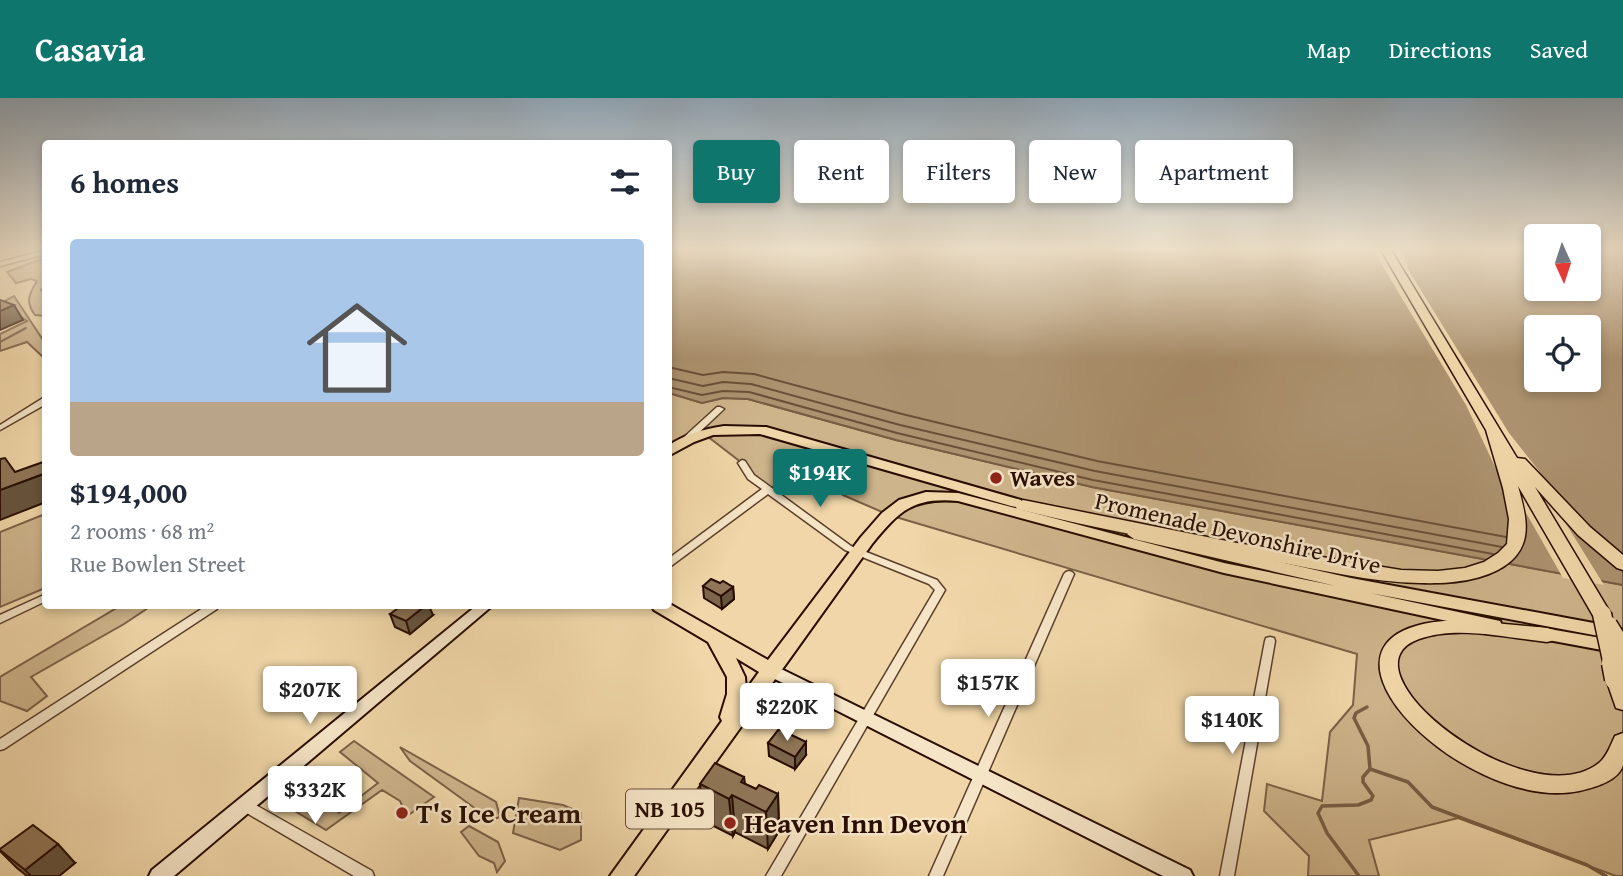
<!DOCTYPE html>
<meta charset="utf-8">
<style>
body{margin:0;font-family:"Gentium Book Plus",serif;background:#f6f6f7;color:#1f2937;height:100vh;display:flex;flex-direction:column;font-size:26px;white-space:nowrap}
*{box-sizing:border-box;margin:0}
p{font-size:23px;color:#747a83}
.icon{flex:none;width:38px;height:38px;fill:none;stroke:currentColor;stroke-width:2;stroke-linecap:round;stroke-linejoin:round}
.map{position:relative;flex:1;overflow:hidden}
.sheet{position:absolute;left:42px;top:42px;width:630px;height:469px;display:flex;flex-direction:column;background:#fff;border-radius:7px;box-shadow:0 4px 10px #0003}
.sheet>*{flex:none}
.banner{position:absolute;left:693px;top:42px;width:665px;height:63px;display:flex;gap:14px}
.needle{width:46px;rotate:177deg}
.controls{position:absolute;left:1524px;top:126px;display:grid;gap:14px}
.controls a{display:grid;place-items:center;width:77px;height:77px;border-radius:7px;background:#fff;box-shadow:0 4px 10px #0003;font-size:35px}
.price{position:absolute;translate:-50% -60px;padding:0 16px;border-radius:7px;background:#fff;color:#222;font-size:23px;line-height:46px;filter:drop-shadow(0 2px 4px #0008)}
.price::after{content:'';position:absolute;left:50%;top:42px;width:21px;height:16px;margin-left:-10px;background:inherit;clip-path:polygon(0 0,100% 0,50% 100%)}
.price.on{background:#0f766e;color:#fff}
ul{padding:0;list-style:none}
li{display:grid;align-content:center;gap:14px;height:371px;padding:0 28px}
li+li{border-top:2px solid #e0e1e3}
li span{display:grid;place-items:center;height:217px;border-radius:7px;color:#555}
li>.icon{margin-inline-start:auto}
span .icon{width:126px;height:126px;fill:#fffc;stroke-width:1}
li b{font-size:30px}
h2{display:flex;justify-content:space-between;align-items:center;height:84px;padding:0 28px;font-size:30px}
.pill{padding:0 24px;border-radius:7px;background:#fff;box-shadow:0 4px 10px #0003;font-size:24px;line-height:63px}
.pill.on{background:#0f766e;color:#fff}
header{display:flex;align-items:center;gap:42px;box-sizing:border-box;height:98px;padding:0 35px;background:#0f766e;color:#fff}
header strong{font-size:33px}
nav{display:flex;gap:38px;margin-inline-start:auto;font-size:24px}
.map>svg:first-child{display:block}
.green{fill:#ceb48b;stroke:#7c6046;stroke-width:2}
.water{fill:#ac926f;stroke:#785d43;stroke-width:2;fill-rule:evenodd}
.pier{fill:#f0d6a8}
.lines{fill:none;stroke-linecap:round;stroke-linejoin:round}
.shore{stroke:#6a5038;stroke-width:2}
.stream-far1{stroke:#785d43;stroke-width:2}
.stream{stroke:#785d43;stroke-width:3.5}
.street-casing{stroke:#5b3f2a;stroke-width:3}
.secondary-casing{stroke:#290d00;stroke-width:4}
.primary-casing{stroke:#290d00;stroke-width:4}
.highway-casing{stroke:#290d00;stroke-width:3}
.street{fill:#f5e4c6;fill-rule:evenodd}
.secondary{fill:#f5e4c6;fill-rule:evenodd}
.primary{fill:#f0d6a8;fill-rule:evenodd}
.highway{fill:#f0d6a8;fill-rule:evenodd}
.highway-bridge-far1-casing{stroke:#290d00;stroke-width:21;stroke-linecap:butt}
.highway-bridge-casing{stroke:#290d00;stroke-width:25;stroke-linecap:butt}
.highway-bridge-far1{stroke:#f0d6a8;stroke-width:18}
.highway-bridge{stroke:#f0d6a8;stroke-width:22}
.wall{fill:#7c654b;stroke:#290d00;stroke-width:2}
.shaded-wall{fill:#65533d;stroke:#290d00;stroke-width:2}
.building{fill:#907657;stroke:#290d00;stroke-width:2}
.poi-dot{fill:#8f2418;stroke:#f5e4c6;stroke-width:2.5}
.labels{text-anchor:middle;stroke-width:5;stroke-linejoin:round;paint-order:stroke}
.shield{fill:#f5e4c6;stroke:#664e3b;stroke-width:2}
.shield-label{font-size:23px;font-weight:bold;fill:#290d00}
.poi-label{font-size:24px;font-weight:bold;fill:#290d00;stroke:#f5e4c6;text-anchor:start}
.street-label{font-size:24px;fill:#290d00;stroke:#f5e4c6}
.near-poi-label{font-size:28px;font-weight:bold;fill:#290d00;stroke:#f5e4c6;text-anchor:start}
</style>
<header>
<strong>Casavia</strong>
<nav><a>Map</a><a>Directions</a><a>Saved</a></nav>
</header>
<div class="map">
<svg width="1623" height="778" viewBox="0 0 1623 778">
<rect width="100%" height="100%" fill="#f0d6a8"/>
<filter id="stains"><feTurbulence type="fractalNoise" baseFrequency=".00286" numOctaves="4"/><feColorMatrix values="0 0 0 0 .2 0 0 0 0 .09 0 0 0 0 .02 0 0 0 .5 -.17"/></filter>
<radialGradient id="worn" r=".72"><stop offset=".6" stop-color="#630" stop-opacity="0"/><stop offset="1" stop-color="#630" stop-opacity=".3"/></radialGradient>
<path class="green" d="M45,160V188L41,192L45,198V218L35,217C25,204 29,196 37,183L31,181L16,185L7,174Z
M14,198L45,245V261L27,244L0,253V236L27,223L1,205Z
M669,295L702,305L723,300L748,301L896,342L1092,389L1623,487V778H1616L1458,720L1369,742L1379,778H1308L1309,758L1264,713L1267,686L1322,703L1330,634L1353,607L1357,556L889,417L843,397L805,370L767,392L742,365L703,335L669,354Z
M45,416V490L0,509V434Z
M120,508H151L124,526L31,579L47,598L27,613L0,603V579Z
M354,643L434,699L407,718L400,703L382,692L326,732L295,713L289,702L325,699L339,715L378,685L340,654Z
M400,649L496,704L500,719L491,722L410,663Z
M519,700L563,707L581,715V742L560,752L513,735Z
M469,728L498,744L505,763L497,774L494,765L479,758L461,734Z"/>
<path class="water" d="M668,152H1536V191H1589V152H1623V487L1092,389L896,342L748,301L723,300L702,305L669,295ZM1536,229H1589V282H1536Z"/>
<path class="pier" d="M1373,152H1402L1409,173L1509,335L1558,397L1560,416L1604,487L1563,480L1525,413V437L1522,448L1514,460L1487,463L1505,449L1511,433L1504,388L1466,307Z"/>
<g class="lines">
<path class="shore" d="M668,269L703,277L723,274L754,276L902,316L1097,363L1506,439
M668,280L703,288L723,284L751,286L900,327L1095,373L1502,449
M668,289L702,297L723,293L749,294L897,335L1093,382L1493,456"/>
<path class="stream-far1" d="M0,244L26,230"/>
<path class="stream" d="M1370,671L1408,684L1432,709L1587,767L1606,778
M1359,778L1327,735L1318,715L1322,708L1358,707L1371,702L1373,698L1363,684V679L1370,671L1368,648L1354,620L1356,615L1367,609"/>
<g class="street-casing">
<path id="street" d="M46,152V156L0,168V164Z
M43,300H46V306L0,332V327Z
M717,309H720L724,311L689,344H683L682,342L683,340Z
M742,362L745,363L754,377L851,448L937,482L945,492L781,778H766L935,492L929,486L845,452L768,396L671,468L668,469V461L762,391L748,381L738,365Z
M1069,473L1072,474L1074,476L943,778H929L1064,476L1066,474Z
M46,496V503L0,525V517Z
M206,508H218L217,511L4,651L0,652V641Z
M1270,539L1274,540L1275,543L1234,778H1220L1265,543L1266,540Z
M245,701L372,773L374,778H354L240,711L239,707L240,703Z"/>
</g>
<g class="secondary-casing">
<path id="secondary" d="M476,508H492L174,778H149L152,772Z
M771,566L1190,772L1193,778H1163L765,576L763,572L765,568Z"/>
</g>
<g class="primary-casing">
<path id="primary" d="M724,328L766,329L1021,402L1023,405L1016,409L1011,408L760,336L713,337L694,344L668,358V348C685,336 704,331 724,328Z
M926,394L958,395L1224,465L1336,488L1134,441L1127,436L1134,431L1351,480L1615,529L1621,531L1623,536L1621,539L1615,541L1370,495L1500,523L1502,527L1500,531L1494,533L1224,475L958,403C913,399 899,413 872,446L634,778H610L722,623L720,619L727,596V579L708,544L654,512L652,508H668V505L768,562L861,439L882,415L899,402ZM736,560L759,574L746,592L745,579Z
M1538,529L1618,543L1623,544V554L1618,555L1532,539L1529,535L1532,531Z"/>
</g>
<g class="highway-casing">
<path id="highway" d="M1381,152H1391L1517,360L1525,361L1590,429L1623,457V472L1617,470L1578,437L1535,389L1611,516L1609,521H1595L1518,388C1525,414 1534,443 1511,463C1488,483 1449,486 1420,485C1367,484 1314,470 1262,461C1181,446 1098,431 1017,411L1015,407L1023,402L1237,445L1401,472L1438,473L1465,470L1484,464L1498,455L1507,446L1509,421L1503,390L1486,332Z
M1462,522L1547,530L1554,532L1557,537L1554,542L1547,544C1507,540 1458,527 1419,541C1334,571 1528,721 1599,665C1608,657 1610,648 1615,638L1623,635C1623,645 1623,657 1623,667C1619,683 1593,690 1579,693C1462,717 1268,525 1462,522Z
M1616,573L1623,575V612L1616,610L1606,581L1609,575Z"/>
</g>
<use href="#street" class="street"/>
<use href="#secondary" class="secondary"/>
<use href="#primary" class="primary"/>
<use href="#highway" class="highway"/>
<g class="highway-bridge-far1-casing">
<path id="highway-bridge-far1" d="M1602,516L1613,567
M1608,527L1623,551"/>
</g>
<g class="highway-bridge-casing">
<path id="highway-bridge" d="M1613,565L1616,581"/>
</g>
<use href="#highway-bridge-far1" class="highway-bridge-far1"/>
<use href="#highway-bridge" class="highway-bridge"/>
</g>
<path class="wall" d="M720,485L733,489L734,501L722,511L704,500L703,488Z
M390,516L433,517L410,536L395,529Z
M768,645L806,657L795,671L769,658Z
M744,679L745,686L756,691L778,696L779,733L768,751L735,734L733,738L704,723L700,686Z
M0,753L75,765L59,778H27L17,770Z"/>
<path class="shaded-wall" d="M14,207L23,222L0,232V213Z
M46,375V404L0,422V392Z
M733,489L734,501L722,511L721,498Z
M425,508H429L433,517L410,536L406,523Z
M806,644V657L795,671V659Z
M778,696L779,733L768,751L766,714Z
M732,697L735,734L733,738L729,701Z
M58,746L75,765L59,778H31L25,772Z"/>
<path class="building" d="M0,202L14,207L0,213Z
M5,360L15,374L46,363V375L0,392V361Z
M711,481L720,485L723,483L733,489L721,498L703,488Z
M401,508H425L406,523L390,516Z
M779,631L806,644L795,659L768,645Z
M715,665L744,679L741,684L756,691L759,687L778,696L766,714L732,697L729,701L700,686Z
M33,727L58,746L25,772L0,752V751Z"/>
<linearGradient id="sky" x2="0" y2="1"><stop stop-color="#90a6b8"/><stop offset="0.58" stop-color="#f8edd8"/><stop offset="1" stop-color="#f8edd8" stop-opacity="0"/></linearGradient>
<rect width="1623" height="261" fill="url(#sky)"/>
<g class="poi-dot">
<circle cx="996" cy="380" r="7"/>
<circle cx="402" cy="715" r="7"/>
<circle cx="730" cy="725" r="7"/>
</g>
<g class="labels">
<rect class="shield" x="626" y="691.5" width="88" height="39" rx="5"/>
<g class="shield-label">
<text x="670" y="719">NB 105</text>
</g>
<g class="poi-label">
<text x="1010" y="388">Waves</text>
</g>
<g class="street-label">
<text transform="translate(1238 435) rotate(13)" y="8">Promenade Devonshire Drive</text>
</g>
<g class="near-poi-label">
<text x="416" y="725">T's Ice Cream</text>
<text x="744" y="735">Heaven Inn Devon</text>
</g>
</g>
<rect width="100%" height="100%" filter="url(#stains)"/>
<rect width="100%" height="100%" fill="url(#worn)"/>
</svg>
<div class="controls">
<a><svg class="needle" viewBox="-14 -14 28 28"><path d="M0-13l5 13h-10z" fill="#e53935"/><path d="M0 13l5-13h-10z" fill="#747a83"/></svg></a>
<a><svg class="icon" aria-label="locate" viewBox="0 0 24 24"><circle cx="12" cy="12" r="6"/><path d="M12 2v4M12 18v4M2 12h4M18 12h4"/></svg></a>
</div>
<b class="price on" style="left:820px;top:411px">$194K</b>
<b class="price" style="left:988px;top:621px">$157K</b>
<b class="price" style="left:310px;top:628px">$207K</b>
<b class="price" style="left:787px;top:645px">$220K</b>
<b class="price" style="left:1232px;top:658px">$140K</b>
<b class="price" style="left:315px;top:728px">$332K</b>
<div class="banner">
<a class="pill on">Buy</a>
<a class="pill">Rent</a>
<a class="pill">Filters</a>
<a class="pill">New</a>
<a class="pill">Apartment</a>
</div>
<section class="sheet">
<h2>6 homes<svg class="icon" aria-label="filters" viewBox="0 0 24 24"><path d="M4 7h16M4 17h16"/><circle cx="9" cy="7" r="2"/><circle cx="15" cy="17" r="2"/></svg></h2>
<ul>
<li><span style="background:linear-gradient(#a9c7e8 75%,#b9a48a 0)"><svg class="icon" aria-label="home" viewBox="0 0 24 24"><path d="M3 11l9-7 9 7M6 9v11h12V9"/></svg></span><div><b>$194,000</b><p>2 rooms · 68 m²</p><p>Rue Bowlen Street</p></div></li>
</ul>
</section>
</div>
